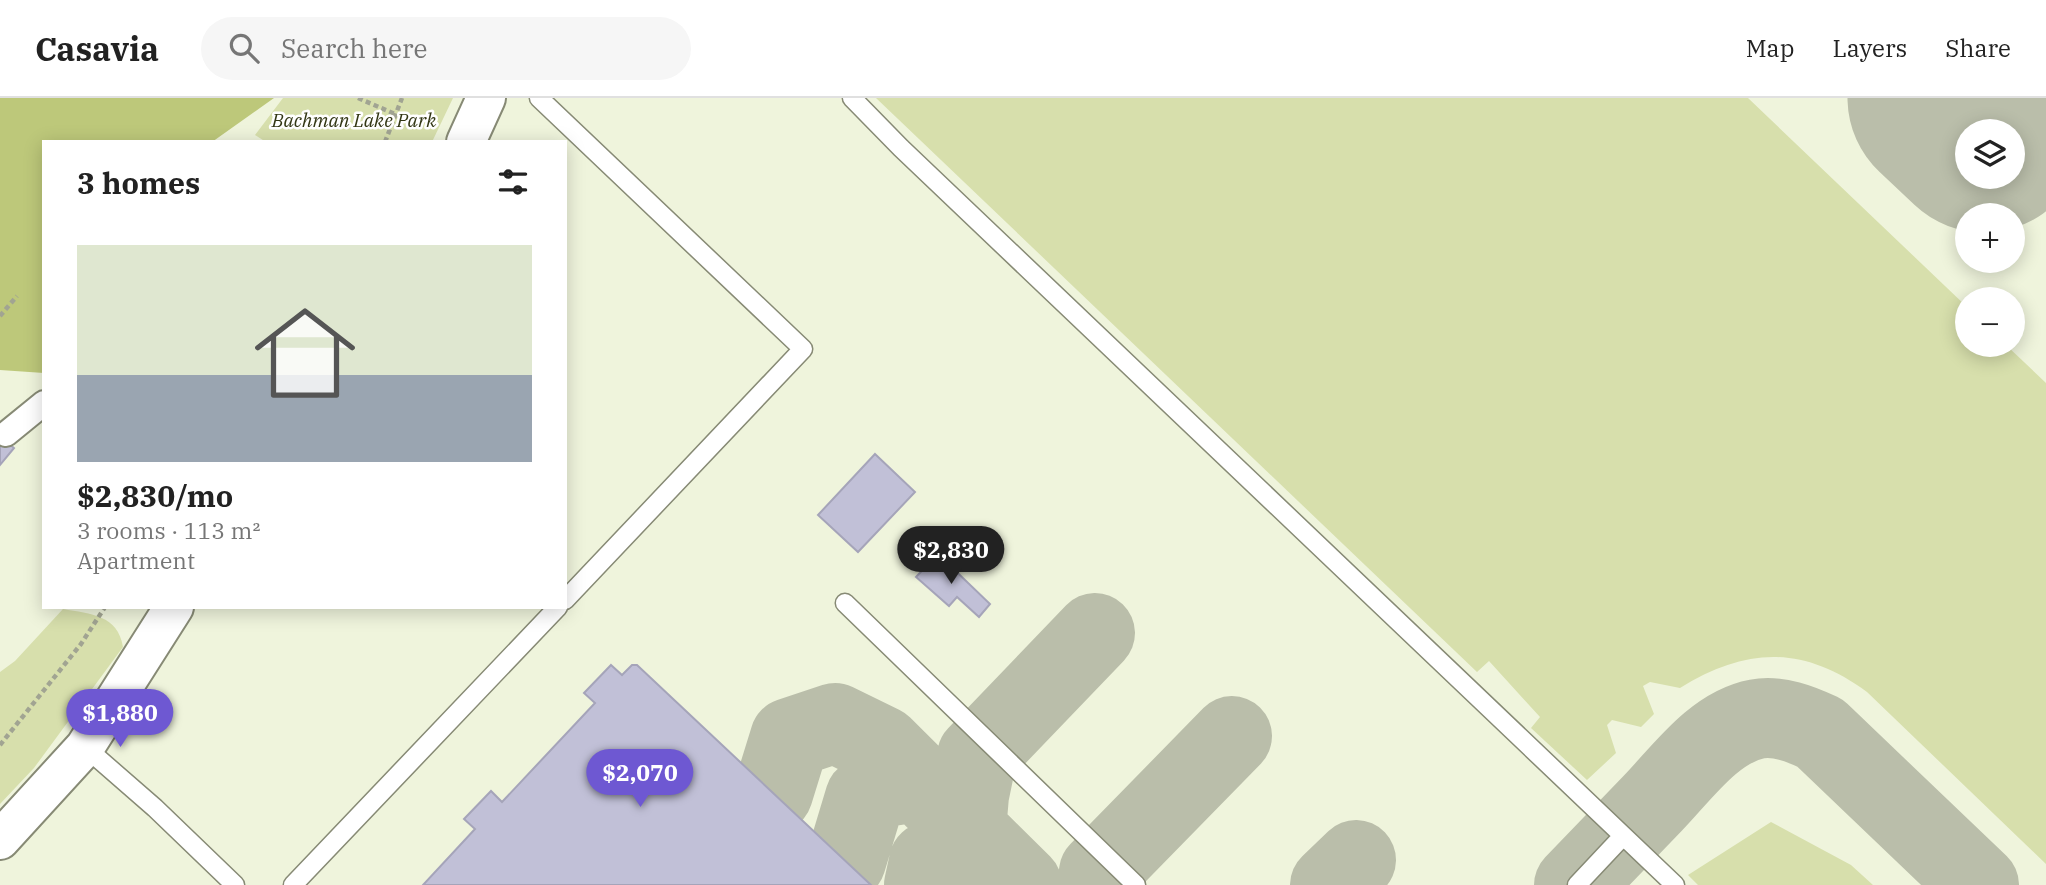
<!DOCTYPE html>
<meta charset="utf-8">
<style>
body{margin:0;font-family:"IBM Plex Serif",serif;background:#f6f6f6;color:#222;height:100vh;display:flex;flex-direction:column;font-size:26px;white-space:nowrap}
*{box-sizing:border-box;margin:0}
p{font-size:23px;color:#767676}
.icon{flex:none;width:38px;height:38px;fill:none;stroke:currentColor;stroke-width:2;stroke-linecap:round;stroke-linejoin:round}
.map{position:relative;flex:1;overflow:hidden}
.sheet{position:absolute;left:42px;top:42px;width:525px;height:469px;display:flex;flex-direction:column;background:#fff;border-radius:0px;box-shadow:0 4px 18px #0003}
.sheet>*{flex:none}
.buttons{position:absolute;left:1955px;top:21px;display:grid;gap:14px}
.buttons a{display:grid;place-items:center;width:70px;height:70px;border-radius:50%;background:#fff;box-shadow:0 4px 18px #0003;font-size:35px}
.price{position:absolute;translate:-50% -60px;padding:0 16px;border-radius:24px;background:#6e58d2;color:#fff;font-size:23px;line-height:46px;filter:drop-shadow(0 2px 4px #0008)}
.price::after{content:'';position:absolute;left:50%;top:42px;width:21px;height:16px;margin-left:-10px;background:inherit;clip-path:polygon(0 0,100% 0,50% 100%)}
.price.active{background:#222;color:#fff}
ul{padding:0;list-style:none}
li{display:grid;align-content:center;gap:14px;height:371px;padding:0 35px}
li span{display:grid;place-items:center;height:217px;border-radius:0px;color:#555}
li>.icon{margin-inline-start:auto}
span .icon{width:126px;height:126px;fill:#fffc;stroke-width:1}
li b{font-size:30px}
h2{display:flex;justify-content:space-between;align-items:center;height:84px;padding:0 35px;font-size:30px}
header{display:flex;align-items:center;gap:42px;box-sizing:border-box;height:98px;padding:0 35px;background:#fff;border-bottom:2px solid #e0e0e0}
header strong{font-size:33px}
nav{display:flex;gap:38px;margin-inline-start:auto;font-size:24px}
.search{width:490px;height:63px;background:#f6f6f6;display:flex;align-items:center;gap:18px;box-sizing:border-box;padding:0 24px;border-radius:38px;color:#767676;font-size:26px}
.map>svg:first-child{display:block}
.green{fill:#d7dfac}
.water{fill:#bdc87a}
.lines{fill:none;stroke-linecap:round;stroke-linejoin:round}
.taxiway{stroke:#babeaa;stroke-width:80}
.runway{stroke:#babeaa;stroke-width:203}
.building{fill:#c1c0d7;stroke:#a5a4b9;stroke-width:2}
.service-casing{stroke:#878a75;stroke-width:21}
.pedestrian-casing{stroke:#878a75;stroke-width:28}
.tertiary-casing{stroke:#878a75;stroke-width:42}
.path{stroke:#a1a492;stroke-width:4.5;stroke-dasharray:5 3.5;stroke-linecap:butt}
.service{stroke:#fff;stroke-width:18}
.pedestrian{stroke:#fff;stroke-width:24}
.tertiary{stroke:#fff;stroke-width:38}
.labels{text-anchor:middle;stroke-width:5;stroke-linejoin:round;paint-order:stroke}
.park-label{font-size:19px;font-style:italic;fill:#323614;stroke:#fff}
</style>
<header>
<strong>Casavia</strong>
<div class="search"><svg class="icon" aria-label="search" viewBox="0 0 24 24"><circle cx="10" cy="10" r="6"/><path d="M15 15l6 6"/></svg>Search here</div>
<nav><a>Map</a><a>Layers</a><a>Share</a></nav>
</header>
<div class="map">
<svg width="2046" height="787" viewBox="0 0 2046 787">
<rect width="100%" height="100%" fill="#eff4dc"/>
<path class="green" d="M283,0H453L432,44H266L255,37Z
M876,0H1748L1967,209V247H2006L2046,285V766L1867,594C1803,547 1746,549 1680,590L1650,584L1643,588L1654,616L1641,629L1612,622L1607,627L1616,655L1587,682L1531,630L1540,619L1489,563L1477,574Z
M63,511C91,516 118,517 123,549L34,670L0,706V574L15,563Z
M1771,724L1851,767L1873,787H1698L1688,777Z"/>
<path class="water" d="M0,0H274L212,44H44V275L0,272Z"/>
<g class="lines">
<path class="taxiway" d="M773,695L790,640L835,625L882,648L1022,787
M966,732L969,697L977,658L1095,535
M846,763L865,700L885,689L918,684
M924,787L929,764L983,757L999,765
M1097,787L1099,774L1232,638
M1330,787L1356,762
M1574,787C1600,760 1627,732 1653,705C1682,675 1714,629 1757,621C1778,617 1801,626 1820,635L1979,787"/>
<path class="runway" d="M1949,0L1984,33"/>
</g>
<path class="building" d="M0,338L14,350L0,367Z
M875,356L915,394L858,454L818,417Z
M938,456L990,506L979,519L957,499L949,508L916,479Z
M611,567L622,577L632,567H637L871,787H423L475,731L464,721L491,693L502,704L595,605L584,595Z"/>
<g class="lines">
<g class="service-casing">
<path id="service" d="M539,0L803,251L565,502
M852,0L901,50L1675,787
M845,505L1136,787
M85,649L155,710L235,787
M293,787L558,509
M1577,787L1623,738"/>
</g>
<g class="pedestrian-casing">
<path id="pedestrian" d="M6,336L44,305"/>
</g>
<g class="tertiary-casing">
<path id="tertiary" d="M466,44L486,0
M0,742L85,649L174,509"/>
</g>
<path class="path" d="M358,0L395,16
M385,44L402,0
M0,218L17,198
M0,647L81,546L105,509"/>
<use href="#service" class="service"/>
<use href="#pedestrian" class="pedestrian"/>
<use href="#tertiary" class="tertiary"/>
</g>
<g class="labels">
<g class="park-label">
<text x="354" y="29">Bachman Lake Park</text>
</g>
</g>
</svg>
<div class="buttons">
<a><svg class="icon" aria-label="layers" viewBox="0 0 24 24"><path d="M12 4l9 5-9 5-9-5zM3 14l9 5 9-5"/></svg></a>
<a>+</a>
<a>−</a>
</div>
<b class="price active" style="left:951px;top:488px">$2,830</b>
<b class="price" style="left:120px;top:651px">$1,880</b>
<b class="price" style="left:640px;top:711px">$2,070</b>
<section class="sheet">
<h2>3 homes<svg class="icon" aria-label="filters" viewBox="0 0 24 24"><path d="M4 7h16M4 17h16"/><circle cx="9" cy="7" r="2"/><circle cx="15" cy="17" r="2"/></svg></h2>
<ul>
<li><span style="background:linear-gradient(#dfe7d0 60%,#9aa5b1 0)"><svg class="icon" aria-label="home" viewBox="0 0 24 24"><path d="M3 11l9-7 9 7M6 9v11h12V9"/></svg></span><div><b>$2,830/mo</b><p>3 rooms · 113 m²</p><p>Apartment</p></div></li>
</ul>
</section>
</div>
